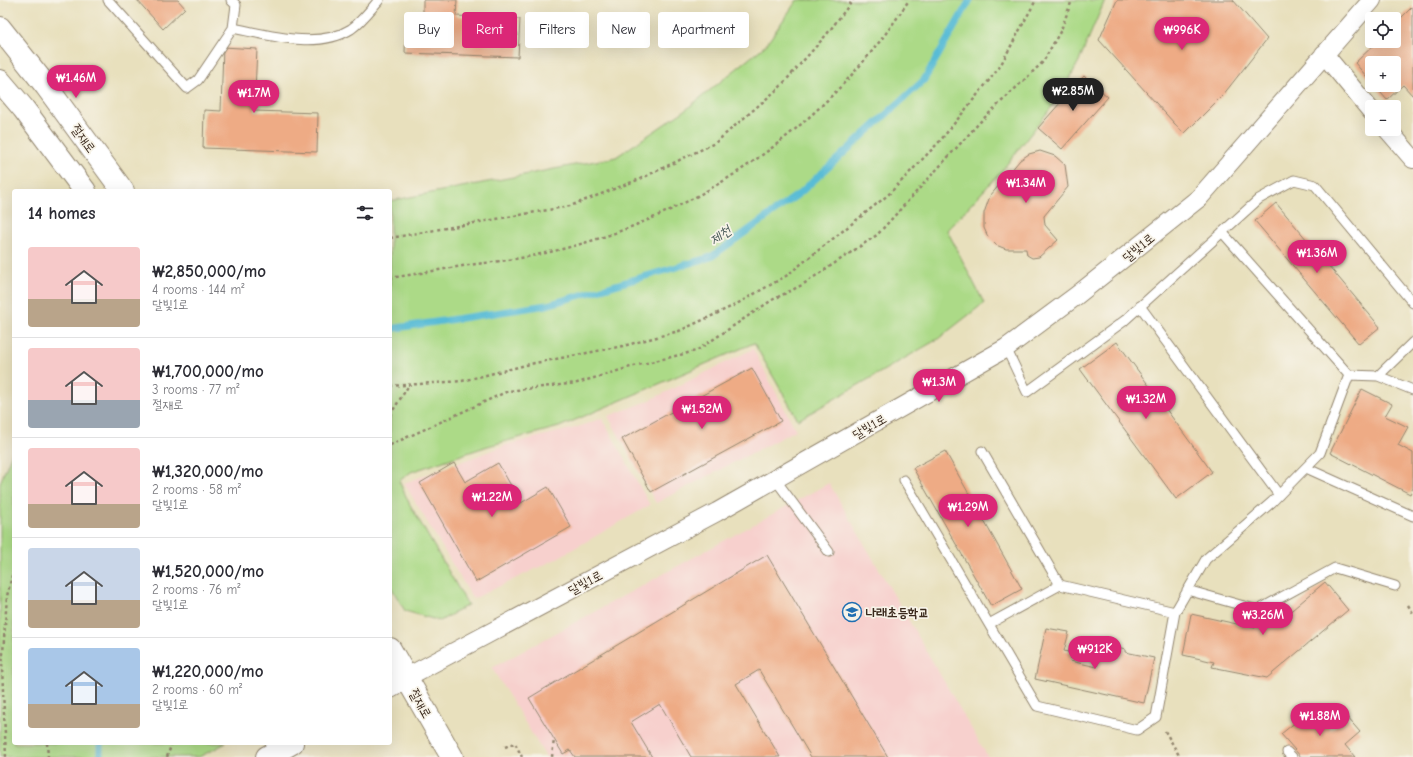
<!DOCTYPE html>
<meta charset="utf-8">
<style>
body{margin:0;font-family:"Comic Neue","Poor Story",sans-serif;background:#f7f7f7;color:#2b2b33;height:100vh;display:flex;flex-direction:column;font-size:15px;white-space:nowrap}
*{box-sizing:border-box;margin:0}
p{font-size:13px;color:#7c7c81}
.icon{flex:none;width:22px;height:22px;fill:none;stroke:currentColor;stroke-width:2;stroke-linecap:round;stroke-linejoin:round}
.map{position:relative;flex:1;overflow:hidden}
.panel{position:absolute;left:12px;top:189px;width:380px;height:556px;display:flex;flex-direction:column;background:#fff;border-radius:4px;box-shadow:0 4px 16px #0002}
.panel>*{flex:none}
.guide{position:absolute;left:404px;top:12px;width:380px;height:36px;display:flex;gap:8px}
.buttons{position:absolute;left:1365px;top:12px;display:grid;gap:8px}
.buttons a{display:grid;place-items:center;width:36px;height:36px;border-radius:4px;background:#fff;box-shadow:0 4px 16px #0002;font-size:20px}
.price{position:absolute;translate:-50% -34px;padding:0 9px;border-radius:14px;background:#db2777;color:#fff;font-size:13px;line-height:26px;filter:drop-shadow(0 1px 2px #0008)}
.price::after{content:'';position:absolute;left:50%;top:24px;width:12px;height:9px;margin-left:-6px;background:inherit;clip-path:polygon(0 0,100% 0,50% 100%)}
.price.on{background:#222;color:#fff}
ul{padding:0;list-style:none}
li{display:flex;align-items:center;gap:12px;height:100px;padding:0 16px}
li+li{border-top:1px solid #e1e1e2}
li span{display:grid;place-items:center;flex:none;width:112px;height:80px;border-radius:4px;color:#555}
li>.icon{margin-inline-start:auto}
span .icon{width:48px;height:48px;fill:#fffc;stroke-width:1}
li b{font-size:17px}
h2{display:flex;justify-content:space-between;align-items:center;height:48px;padding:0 16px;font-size:17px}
.pill{padding:0 14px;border-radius:4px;background:#fff;box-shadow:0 4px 16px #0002;font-size:14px;line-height:36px}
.pill.on{background:#db2777;color:#fff}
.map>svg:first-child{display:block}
.built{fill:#f7d0cd}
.green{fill:#acda87;stroke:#748252}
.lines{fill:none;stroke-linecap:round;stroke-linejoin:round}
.stream{stroke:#58bcd6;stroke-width:7}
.building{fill:#eeab85}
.service-casing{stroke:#92856e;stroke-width:11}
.minor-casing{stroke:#92856e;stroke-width:20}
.tertiary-casing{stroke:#92856e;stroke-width:24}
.path{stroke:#92856e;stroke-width:2.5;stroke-dasharray:3 3;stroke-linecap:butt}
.service{stroke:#fff;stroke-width:9}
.minor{stroke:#fff;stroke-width:18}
.tertiary{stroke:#fff;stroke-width:22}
.labels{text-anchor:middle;stroke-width:3.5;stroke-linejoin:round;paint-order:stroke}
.street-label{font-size:13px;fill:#3b2a1e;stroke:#f7f3e8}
.poi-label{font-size:13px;font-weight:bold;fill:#3b2a1e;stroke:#f7f3e8;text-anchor:start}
.water-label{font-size:14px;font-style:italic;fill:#445655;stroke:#f7f3e8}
</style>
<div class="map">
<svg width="1413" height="757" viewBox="0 0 1413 757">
<rect width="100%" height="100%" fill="#f7f3e8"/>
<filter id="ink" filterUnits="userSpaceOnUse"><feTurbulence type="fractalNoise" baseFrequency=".025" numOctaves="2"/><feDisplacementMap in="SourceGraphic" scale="8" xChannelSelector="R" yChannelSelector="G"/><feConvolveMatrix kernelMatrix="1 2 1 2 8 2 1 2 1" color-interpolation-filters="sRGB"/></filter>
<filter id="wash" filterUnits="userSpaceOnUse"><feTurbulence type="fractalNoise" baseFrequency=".012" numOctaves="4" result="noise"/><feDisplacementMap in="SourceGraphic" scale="16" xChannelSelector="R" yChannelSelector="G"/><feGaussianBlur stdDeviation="0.9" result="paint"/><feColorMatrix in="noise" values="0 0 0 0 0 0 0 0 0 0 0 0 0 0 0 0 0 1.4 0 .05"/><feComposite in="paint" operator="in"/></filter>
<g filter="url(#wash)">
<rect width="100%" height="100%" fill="#e8e0bd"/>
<path class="built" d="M753,349L796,430L656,503L608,416L646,402Z
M602,418L650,505L554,560L473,599L404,483L509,444L575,428Z
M829,483L988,757H888L767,556L530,698L563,754L570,750L575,757H546L492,668Z
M759,670L811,757H780L736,684Z
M660,704L691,757H652L631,722Z"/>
<path class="green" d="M797,0H1105L1079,61L1061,95L1000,173L947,230L984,303L938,339L798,420L754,343L559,427L488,446L411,472L399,481L409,503L468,605L440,621L405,611L390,585V201L616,157L684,111L766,45Z
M14,448V743H226L199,757H0V483Z"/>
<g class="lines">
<path class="stream" d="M390,329L547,305L711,257L800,193L924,80L970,0
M100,743V757"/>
</g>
<g id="blocks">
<path class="building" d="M137,0H178L185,8L163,29Z
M423,0H457L456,16L520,19L518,57L405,53L406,15L423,16Z
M1117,0H1233L1267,39L1223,95L1184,134L1099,40Z
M1413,6V96L1403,85L1387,100L1374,85H1394V63H1372V83L1355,63L1378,41H1394V25Z
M223,47L257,49L254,111L318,113L317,152L203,148L204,110L221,111Z
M1084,76L1108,97L1062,149L1038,128Z
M1040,151L1055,156L1065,165L1068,187L1044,216L1045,225L1058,240L1039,257L1032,258L1027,255L1026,249H1006L996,245L988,237L984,228V213L990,196L1020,160L1029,154Z
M1276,203L1380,327L1359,344L1255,221Z
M1117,342L1212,472L1176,499L1080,369Z
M752,368L781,421L651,492L622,439Z
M1362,389L1392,404L1385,416L1408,427L1398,445L1413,453V488L1410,494L1330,453Z
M945,451L1022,589L991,606L913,468Z
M454,463L465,482L498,463L521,503L548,487L571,527L476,582L420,483Z
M767,555L888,757H811L759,670L736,684L780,757H691L660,704L631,722L652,757H575L570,750L563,754L529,698Z
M1325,582L1348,610L1267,678L1212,667L1214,662L1183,655L1191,614L1255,628L1280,607L1286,615Z
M1046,628L1069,632L1064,651L1072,653L1070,661L1097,667L1100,651L1112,653L1111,645L1125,649V652L1154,658L1144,703L1035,679Z
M1313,708L1331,730L1347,717L1360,732L1345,745L1355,757H1301L1281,734Z"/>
</g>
</g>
<g filter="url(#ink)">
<use href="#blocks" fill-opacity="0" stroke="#92856e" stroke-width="1"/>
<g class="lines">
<g class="service-casing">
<path id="service" d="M108,0L187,88L198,80L233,28L236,5L231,0
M233,28C268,35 318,50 351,29C361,22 371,9 379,0
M1222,232L1349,375
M1140,306L1279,495
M1006,348L1027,392L1124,321L1259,199L1294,180L1315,185L1413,303
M1378,376L1413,342
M982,451L1060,585
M1306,468L1413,516
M775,479L829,552
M904,480L1037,706L1137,730L1156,717L1175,612L1206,559L1272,502L1320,453L1349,375L1378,376L1413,390
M1187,590L1258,610L1335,568L1395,586
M989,624L1060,585L1175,612
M1287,752L1292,757"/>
</g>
<g class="minor-casing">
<path id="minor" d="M1324,54L1372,112
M1387,129L1413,159
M407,677L717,512L1006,348L1076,296L1199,198L1372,0"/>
</g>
<g class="tertiary-casing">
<path id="tertiary" d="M0,28L46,86L123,191
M0,81L23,108L85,191
M390,649L452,757
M390,687L407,677
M267,757L292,743"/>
</g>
<path class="path" d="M390,238L570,206L640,179L715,143L780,87L827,34L853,0
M390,278C416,274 443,269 469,265C491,262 514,260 536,255C688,224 825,131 909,0
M390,386L462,381L530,364L623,346L679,331L733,306L786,276L888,195L940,141L999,68L1036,0
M390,415L409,385
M390,445L508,391L577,383L634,366L696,351L772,300L802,285L877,235L980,122L1043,62L1061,30L1072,0
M1408,605L1413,613
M1165,731L1180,757
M47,743L48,757
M505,747L515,743L522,757
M6,757L2,668L7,596L14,568
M167,757L172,743
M552,757L554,739"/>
<use href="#service" class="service"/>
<use href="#minor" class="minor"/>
<use href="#tertiary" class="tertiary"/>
</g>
</g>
<defs>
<g id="school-ring" transform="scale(1)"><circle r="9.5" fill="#f7f3e8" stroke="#1f6fb2" stroke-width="1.5"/><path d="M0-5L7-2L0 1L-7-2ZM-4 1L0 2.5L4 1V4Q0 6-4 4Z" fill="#1f6fb2"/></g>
</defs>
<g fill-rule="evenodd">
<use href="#school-ring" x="852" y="612"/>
</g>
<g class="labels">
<g class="street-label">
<text transform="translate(84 138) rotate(54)" y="5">절재로</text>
<text transform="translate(1138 247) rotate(-39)" y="5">달빛1로</text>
<text transform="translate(869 426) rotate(-30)" y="5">달빛1로</text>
<text transform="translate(585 582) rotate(-28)" y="5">달빛1로</text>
<text transform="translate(421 703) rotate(61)" y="5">절재로</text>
</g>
<g class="poi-label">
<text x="866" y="617">나래초등학교</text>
</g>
<g class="water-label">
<text transform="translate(720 235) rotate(-36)" y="5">제천</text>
</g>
</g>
</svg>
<div class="buttons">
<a><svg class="icon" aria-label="locate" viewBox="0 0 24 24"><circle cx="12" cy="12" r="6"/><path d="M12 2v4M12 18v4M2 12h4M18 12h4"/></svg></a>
<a>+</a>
<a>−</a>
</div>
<b class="price" style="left:1182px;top:51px">₩996K</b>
<b class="price" style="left:76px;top:99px">₩1.46M</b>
<b class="price on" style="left:1073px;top:112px">₩2.85M</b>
<b class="price" style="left:254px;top:114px">₩1.7M</b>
<b class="price" style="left:1026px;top:204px">₩1.34M</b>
<b class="price" style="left:1317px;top:274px">₩1.36M</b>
<b class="price" style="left:939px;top:403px">₩1.3M</b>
<b class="price" style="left:1146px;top:420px">₩1.32M</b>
<b class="price" style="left:702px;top:430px">₩1.52M</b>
<b class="price" style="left:492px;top:518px">₩1.22M</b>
<b class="price" style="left:968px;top:528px">₩1.29M</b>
<b class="price" style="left:1263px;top:636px">₩3.26M</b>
<b class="price" style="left:1095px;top:670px">₩912K</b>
<b class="price" style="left:1320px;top:737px">₩1.88M</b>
<div class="guide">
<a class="pill">Buy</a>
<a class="pill on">Rent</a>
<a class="pill">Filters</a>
<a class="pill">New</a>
<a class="pill">Apartment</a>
</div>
<section class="panel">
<h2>14 homes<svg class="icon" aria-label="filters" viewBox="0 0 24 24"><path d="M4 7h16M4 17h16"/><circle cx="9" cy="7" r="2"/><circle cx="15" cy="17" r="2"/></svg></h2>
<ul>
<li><span style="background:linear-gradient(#f6c9c9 65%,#b9a48a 0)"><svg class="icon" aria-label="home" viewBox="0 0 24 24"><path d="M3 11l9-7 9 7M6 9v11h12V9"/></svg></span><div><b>₩2,850,000/mo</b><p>4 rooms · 144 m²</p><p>달빛1로</p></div></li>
<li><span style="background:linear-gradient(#f6c9c9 65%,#9aa5b1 0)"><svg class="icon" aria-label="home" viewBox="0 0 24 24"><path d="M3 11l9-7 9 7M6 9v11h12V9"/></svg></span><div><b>₩1,700,000/mo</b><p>3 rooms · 77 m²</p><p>절재로</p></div></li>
<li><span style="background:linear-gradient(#f6c9c9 70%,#b9a48a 0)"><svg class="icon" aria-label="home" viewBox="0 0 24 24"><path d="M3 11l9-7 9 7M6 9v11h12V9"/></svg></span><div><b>₩1,320,000/mo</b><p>2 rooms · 58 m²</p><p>달빛1로</p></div></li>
<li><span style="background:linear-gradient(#c9d6e8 65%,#b9a48a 0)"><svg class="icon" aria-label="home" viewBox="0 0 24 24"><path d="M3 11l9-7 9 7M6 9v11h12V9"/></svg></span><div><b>₩1,520,000/mo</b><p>2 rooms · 76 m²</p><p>달빛1로</p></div></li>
<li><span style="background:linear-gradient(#a9c7e8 70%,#b9a48a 0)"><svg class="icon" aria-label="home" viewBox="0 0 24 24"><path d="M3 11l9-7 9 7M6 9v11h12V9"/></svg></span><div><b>₩1,220,000/mo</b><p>2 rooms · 60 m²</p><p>달빛1로</p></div></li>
</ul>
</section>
</div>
